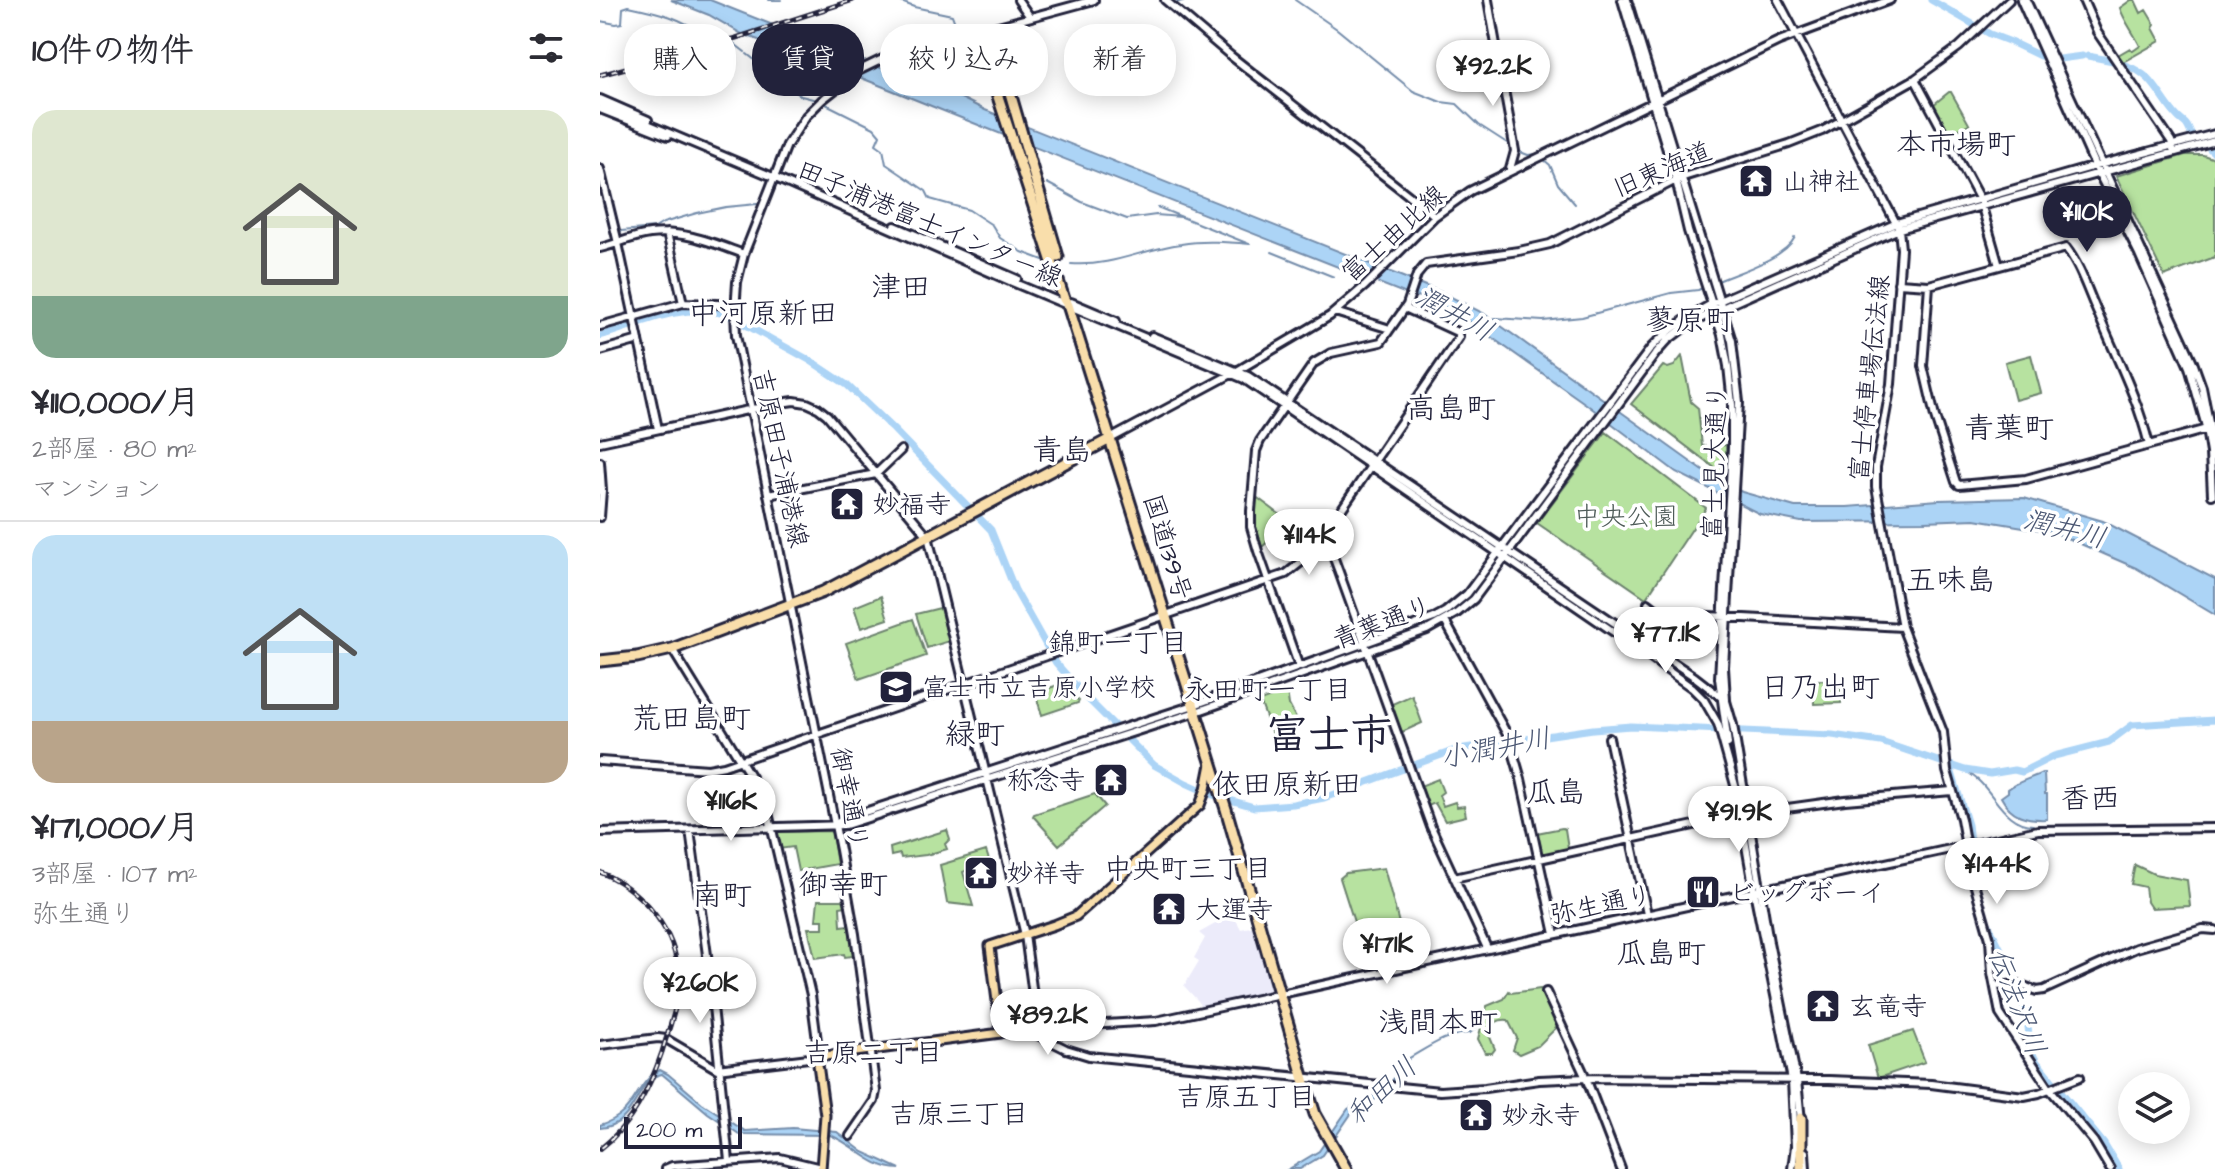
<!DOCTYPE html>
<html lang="ja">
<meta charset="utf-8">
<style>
body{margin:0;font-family:"Architects Daughter","Klee One",sans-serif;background:#f7f7f7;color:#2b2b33;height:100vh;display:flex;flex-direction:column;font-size:30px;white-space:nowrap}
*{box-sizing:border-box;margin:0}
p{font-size:26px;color:#7c7c81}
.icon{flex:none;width:44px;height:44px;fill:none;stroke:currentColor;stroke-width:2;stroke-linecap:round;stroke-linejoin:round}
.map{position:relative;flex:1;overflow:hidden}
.drawer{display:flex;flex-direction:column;background:#fff;width:600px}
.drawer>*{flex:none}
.banner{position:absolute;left:24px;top:24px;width:760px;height:72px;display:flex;gap:16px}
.tools{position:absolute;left:1518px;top:1072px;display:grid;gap:16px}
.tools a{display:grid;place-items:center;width:72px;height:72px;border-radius:50%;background:#fff;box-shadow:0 4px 20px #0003;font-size:40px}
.scale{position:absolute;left:24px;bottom:20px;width:118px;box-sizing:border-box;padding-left:8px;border:4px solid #22223b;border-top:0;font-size:22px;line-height:28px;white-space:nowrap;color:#22223b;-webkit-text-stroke:6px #fff;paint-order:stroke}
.price{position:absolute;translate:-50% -68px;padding:0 18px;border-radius:28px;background:#fff;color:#222;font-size:26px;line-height:52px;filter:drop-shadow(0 2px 4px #0008)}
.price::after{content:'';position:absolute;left:50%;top:48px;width:24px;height:18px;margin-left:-12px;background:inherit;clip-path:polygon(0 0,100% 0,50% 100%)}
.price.current{background:#22223b;color:#fff}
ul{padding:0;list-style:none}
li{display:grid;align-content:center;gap:16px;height:424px;padding:0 32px}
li+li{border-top:2px solid #e1e1e2}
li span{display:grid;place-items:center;height:248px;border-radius:24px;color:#555}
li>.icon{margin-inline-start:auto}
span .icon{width:144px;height:144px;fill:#fffc;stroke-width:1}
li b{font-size:34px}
h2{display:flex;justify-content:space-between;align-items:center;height:96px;padding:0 32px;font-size:34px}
.pill{padding:0 28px;border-radius:32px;background:#fff;box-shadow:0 4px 20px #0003;font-size:28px;line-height:72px}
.pill.current{background:#22223b;color:#fff}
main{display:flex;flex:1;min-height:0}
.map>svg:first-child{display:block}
.built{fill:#ecebfa}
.green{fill:#b7e2a0;stroke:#6c826e;stroke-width:2}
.water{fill:#acd4f6;stroke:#758dab;stroke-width:2}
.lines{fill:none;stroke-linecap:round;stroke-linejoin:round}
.stream{stroke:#758dab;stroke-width:2}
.river{stroke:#acd4f6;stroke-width:7}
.secondary-casing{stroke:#22223b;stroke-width:12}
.primary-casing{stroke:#22223b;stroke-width:13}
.highway-casing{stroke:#22223b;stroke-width:15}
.secondary{stroke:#fff;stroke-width:6}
.primary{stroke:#f9deab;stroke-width:7}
.highway{stroke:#f9deab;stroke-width:9}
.rail-casing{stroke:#22223b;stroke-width:5}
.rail{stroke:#fff;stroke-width:2;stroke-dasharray:6;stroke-linecap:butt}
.labels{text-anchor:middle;stroke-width:7;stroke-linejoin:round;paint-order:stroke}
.street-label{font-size:26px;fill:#22223b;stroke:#fff}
.poi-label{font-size:26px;fill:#22223b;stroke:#fff;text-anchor:start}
.park-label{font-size:26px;fill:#4f5c59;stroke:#fff}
.water-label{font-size:28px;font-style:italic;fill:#4b5773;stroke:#fff}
.neighbourhood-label{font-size:28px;fill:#22223b;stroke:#fff}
.quarter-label{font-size:30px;fill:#22223b;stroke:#fff}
.town-label{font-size:42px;font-weight:bold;fill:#22223b;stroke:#fff}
</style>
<main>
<section class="drawer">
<h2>10件の物件<svg class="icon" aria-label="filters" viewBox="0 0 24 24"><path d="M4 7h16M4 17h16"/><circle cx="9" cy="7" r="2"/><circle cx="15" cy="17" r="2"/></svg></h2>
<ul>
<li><span style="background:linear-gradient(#dfe7d0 75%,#7fa58c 0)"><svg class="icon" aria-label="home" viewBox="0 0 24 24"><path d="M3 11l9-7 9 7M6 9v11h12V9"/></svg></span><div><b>¥110,000/月</b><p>2部屋 · 80 m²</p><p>マンション</p></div></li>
<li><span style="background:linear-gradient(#bfe0f5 75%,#b9a48a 0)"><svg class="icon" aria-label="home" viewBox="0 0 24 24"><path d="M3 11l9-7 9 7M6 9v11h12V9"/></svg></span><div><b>¥171,000/月</b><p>3部屋 · 107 m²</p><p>弥生通り</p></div></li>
</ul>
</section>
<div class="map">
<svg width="1615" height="1169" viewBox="0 0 1615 1169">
<rect width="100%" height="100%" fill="#fff"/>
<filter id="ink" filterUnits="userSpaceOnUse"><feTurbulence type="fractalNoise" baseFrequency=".0125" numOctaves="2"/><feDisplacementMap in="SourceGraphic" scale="16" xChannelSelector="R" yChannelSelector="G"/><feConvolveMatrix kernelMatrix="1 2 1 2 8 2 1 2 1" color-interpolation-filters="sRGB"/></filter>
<g filter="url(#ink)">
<path class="built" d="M633,914L641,929L655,926L673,989L672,991L600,1006L599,1002L584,986L599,961L594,958L605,938L599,933Z"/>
<path class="green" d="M1531,0H1535L1541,13L1546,10L1555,25L1553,28L1560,41L1523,62L1518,55L1530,48L1533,51L1540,46C1535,35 1523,19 1520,8Z
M1349,92H1351L1369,124L1348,135L1333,105Z
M1585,155H1603L1615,159V257L1564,276L1516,176Z
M1431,355L1441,393L1415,400L1405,362Z
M1082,356L1091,402L1098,408L1102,446L1126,445L1127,466L1124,475L1031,404L1063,366L1068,368L1074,366Z
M1006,432L1106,508L1046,598L937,523Z
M655,496L690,522L662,547H660C655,530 651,514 655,496Z
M281,596L288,619L261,628L254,607Z
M340,608L349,641L327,648L316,614Z
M313,619L326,656L259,679L246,643Z
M1216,680L1240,681L1241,703L1214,704L1213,682Z
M461,684L479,701L478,703L442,715L435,693Z
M687,691L689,705L699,724L672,734L660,701Z
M812,695L822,723L802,732L799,730L790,705Z
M838,779L843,792L839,795L843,806L855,802L857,807L864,806L866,816L845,821L835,803L828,806L820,786Z
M495,794L505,806L459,845L433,816L434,814Z
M962,828L965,829L968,848L967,850L942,855L940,854L936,835L937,833Z
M347,830L350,839L345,844L347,849L326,855L301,858L300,854L291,856L290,848Z
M230,831L232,833L237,864L198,871L193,847L179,849L176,834L178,832Z
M386,851L389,860L363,872L373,906L347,903L340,865Z
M1535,865L1554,874L1587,880L1590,906L1551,908L1547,902L1545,887L1531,884Z
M784,868L803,938L762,947L740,878L746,873Z
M218,900H243L246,906L240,907L241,926L249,925L253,956L245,957L244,954L215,958L208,928H223V920H216Z
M940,989L946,992L959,1025L938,1046L919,1054L913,1050L917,1038L908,1020C899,1019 893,1022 887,1030L895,1049L892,1053H885L878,1039L887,1006L904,999L909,991L911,993Z
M1313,1031L1325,1062L1278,1078L1268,1045Z"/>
<path class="water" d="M71,0H110L316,82L355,95L385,110L843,293L883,313L1109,475L1142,492L1195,507H1247L1339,500L1424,498L1503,521L1615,579V615L1536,568L1453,532L1375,519L1325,521L1201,522L1160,514L1076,472L986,404L857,313L821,296L814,297L386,128L244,71L142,34L109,15Z
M1442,773H1444L1445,794H1447V819C1426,820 1411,816 1401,797L1408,792V789C1416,782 1432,778 1442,773Z
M805,1059L808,1060C800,1066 799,1080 792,1089L751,1114L723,1155L700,1169H689L719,1151L748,1109L783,1091L797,1075Z
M60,1070L68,1074L102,1103L145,1131L193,1128L237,1132L263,1152L300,1169C272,1169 254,1144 230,1135L139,1134L108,1113L62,1074C35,1078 38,1126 0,1128V1125C39,1113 32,1085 60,1070Z"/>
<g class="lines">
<path class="stream" d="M169,0H181
M296,0L314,7L352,15L358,31
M573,0L574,3L587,0
M695,0L737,29L813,91L841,102L857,104L879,125L910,145
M0,21L16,24L22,23L23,8L29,6C57,12 82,17 105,36
M360,42L364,56L377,57
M118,45L132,42L145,52
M147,54L201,96L217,100
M224,103L274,128L280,135L276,144L283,149L286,164L326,191L330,199L369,210L392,225L400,238L422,252L446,261
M918,151L928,155L936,154
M943,159L950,165L958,184L975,204
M447,183L482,202L527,219L556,215L581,217
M557,207L649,244
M21,231L55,228L63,223L97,213L126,207L157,204
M672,252L734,277
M471,264C512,267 543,249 581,244C604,240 627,242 650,244
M1118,281C1139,272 1185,258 1195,237
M892,319L895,318L943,321L982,317L1071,293L1098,290L1112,284
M1365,770C1370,774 1376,778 1380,782C1397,799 1407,825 1433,825
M806,1060C826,1049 846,1033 870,1033L879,1025"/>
<path class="river" d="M1331,0L1390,34L1411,42L1440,56
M1488,56L1513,61
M1459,59L1482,56
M1525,65C1554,75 1557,93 1575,114C1584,125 1585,119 1591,134
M1610,149L1615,154
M0,336C43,323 81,303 126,314L211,361L247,385L294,430L391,530L415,590L456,663L485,696L554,765L586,783L613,795L654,807L693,804L724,798L858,749L993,729L1031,726L1232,735L1281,742L1365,770L1390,774L1414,770L1422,772L1454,756L1509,742L1532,725L1615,720
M1350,766L1368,825L1373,868
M1388,923L1413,974L1418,994L1426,1012L1431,1050L1437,1062L1504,1144L1519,1169"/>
<g class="secondary-casing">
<path id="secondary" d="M418,0L430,17
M565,0L631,56L835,216
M888,0L915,151L910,169
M1022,0L1076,180L1088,231L1122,335L1128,366L1132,404V447L1119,678L1128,744
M1027,0L1132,341L1139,402L1124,667L1126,700
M1178,0L1299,229L1301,249L1291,384L1276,467V487L1302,627L1343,732L1347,771L1361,819L1370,869L1390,939L1392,973L1400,1014L1449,1088L1494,1142L1510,1169
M1421,0L1495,166L1539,254L1589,367L1605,423L1610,453L1612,495
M1426,0L1593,362L1602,387L1615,453
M1483,0L1497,32L1571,141L1573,149
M1315,79L1380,200L1399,266
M0,99L48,120
M0,104L173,177L412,282L644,379L1024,639L1092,688L1104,700L1118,724L1136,789L1154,891L1192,1080L1195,1146L1192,1169
M0,109L68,136
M0,169L18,243L58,429
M295,226L417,279
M67,233L83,303
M0,248C17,244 33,236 50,234C84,230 113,243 144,254
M1298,283L1329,285L1466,248C1481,267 1489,295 1499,316C1517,359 1538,399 1549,445
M1329,285L1323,366L1335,417L1356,482L1359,485L1426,479L1607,429
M471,302L516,321
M735,312L790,329
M0,326L83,303L118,304L135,308
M552,336L648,376L1095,677L1126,701L1133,725L1169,942L1197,1080L1201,1121
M0,351L39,340
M510,439L637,371L730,316L765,286L835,216L870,191L1179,41L1290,0
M0,442L180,403L194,401L207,403L218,408L227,415L328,536L425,935L438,1033L440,1036L466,1049L489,1056L840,1091L885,1088L939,1080L986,1078L1229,1080L1331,1084L1424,1096L1439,1093L1480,1077
M0,462L2,490L0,517
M168,495L276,474L301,450
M722,538L729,545L739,572L831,827L887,948
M1048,603L1057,610L1073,614L1302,627
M845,621L909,738L921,779L955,934
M72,649L165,800L211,995L219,1056
M699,667L658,551L651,527V511L656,451L660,441L714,363L731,353L781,342L807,305L817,275L826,264L919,251L950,244L1080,178L1189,144L1222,131L1315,79L1359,47L1409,0
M1009,738L1047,914
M0,761L108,769L124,766L686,574L709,556L722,538L859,337L857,332L805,308
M235,825L243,819L594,705L834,618L845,612L867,594L1051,348C1069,329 1088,317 1110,305L1297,223L1495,166L1615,134
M90,830L110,977L129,1161
M0,832L246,825L596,712L827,630L857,613L874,599L1057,352L1068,340L1085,327L1113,312L1299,229L1615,141
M854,878L1144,814L1245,800L1352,791
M1396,986L1418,984L1437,991L1444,990L1536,948L1603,929L1615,930
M946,992L986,1078L1021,1169
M401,1033L438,1028L556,1021L1438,830L1615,828
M0,1045L58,1038L66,1039L117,1069L217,1057
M250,1136L274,1101L276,1091L255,934L240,850L136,335L135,312L137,282L144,254L187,145L206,116L222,100L260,70L291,55L494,0
M1205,1152L1206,1169
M65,1169L72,1166L180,1158L221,1168"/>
</g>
<g class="primary-casing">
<path id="primary" d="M221,1169L225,1115L217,1057L401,1033L390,946L454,925L476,916L600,805L606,789L611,764"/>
</g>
<g class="highway-casing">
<path id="highway" d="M390,29L401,62L458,257
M377,32L464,299L468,305L626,809L705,1083L715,1114L746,1169
M0,661L37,657L72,649L223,592L510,439
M1201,1118V1169"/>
</g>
<use href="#secondary" class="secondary"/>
<use href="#primary" class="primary"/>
<use href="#highway" class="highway"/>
<g class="rail-casing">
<path id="rail" d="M0,75L136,38L253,0
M0,872C50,894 86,942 77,999C74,1017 67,1034 62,1052C49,1090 32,1124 0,1149"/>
</g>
<use href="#rail" class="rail"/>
</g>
</g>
<defs>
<g id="temple-square" transform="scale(1.8)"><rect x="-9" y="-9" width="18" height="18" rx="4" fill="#22223b" stroke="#fff"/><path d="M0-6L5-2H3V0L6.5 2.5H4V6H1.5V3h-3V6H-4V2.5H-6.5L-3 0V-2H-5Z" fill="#fff"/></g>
<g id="school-square" transform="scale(1.8)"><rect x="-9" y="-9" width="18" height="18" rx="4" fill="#22223b" stroke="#fff"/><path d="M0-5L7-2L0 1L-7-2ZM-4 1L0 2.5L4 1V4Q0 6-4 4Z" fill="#fff"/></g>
<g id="restaurant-square" transform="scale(1.8)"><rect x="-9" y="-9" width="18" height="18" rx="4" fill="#22223b" stroke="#fff"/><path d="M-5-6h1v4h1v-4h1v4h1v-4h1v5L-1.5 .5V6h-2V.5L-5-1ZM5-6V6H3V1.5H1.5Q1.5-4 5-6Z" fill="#fff"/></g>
</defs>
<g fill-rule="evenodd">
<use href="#temple-square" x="1156" y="181"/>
<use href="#temple-square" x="247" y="504"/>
<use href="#school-square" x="296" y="687"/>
<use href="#temple-square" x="511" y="780"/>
<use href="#temple-square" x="381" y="873"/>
<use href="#restaurant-square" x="1103" y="892"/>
<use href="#temple-square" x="569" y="909"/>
<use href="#temple-square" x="1223" y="1006"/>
<use href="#temple-square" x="876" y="1115"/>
</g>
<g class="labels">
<g class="street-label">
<text transform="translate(1062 169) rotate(-23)" y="9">旧東海道</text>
<text transform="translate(330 223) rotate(23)" y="9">田子浦港富士インター線</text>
<text transform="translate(793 233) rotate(-42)" y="9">富士由比線</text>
<text transform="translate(1269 378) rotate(-84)" y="9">富士停車場伝法線</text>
<text transform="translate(181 458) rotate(78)" y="9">吉原田子浦港線</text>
<text transform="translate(1114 462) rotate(-88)" y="9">富士見大通り</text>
<text transform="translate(568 547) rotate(73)" y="9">国道139号</text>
<text transform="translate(782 622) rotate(-21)" y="9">青葉通り</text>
<text transform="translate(250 798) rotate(79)" y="9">御幸通り</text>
<text transform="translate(1001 904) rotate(-12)" y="9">弥生通り</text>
</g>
<g class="poi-label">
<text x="1182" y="190">山神社</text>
<text x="273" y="513">妙福寺</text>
<text x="322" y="696">富士市立吉原小学校</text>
<text x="485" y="789" text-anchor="end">称念寺</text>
<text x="407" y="882">妙祥寺</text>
<text x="1129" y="901">ビッグボーイ</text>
<text x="595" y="918">大運寺</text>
<text x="1249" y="1015">玄竜寺</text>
<text x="902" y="1124">妙永寺</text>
</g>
<g class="park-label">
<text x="1026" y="525">中央公園</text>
</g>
<g class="water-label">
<text transform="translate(855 313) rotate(29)" y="10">潤井川</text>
<text transform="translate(1465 528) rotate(14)" y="10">潤井川</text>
<text transform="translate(895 747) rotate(-11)" y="10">小潤井川</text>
<text transform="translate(1418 1001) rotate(69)" y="10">伝法沢川</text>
<text transform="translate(781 1090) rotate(-43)" y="10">和田川</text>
</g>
<g class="neighbourhood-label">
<text x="518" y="652">錦町一丁目</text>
<text x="668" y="699">永田町一丁目</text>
<text x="588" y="878">中央町三丁目</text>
<text x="273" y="1062">吉原二丁目</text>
<text x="646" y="1106">吉原五丁目</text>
<text x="359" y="1123">吉原三丁目</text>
</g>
<g class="quarter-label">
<text x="1356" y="154">本市場町</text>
<text x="301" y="297">津田</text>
<text x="163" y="323">中河原新田</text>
<text x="1090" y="330">蓼原町</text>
<text x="851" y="418">高島町</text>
<text x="1409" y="438">青葉町</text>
<text x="462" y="460">青島</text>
<text x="1351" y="590">五味島</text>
<text x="1220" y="697">日乃出町</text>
<text x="91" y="728">荒田島町</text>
<text x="375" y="744">緑町</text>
<text x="687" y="794">依田原新田</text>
<text x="956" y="802">瓜島</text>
<text x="1490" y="808">香西</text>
<text x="243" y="894">御幸町</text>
<text x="122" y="905">南町</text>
<text x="1061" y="963">瓜島町</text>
<text x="838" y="1032">浅間本町</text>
</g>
<g class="town-label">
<text x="729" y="748">富士市</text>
</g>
</g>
</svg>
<div class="tools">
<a><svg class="icon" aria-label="layers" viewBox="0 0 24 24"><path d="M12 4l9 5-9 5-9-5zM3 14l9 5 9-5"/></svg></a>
</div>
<div class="scale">200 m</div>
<b class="price" style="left:893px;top:108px">¥92.2K</b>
<b class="price current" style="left:1487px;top:254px">¥110K</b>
<b class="price" style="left:709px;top:577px">¥114K</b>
<b class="price" style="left:1066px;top:675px">¥77.1K</b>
<b class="price" style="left:131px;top:843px">¥116K</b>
<b class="price" style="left:1139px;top:854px">¥91.9K</b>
<b class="price" style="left:1397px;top:906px">¥144K</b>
<b class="price" style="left:787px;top:986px">¥171K</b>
<b class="price" style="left:100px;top:1025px">¥260K</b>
<b class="price" style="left:448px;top:1057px">¥89.2K</b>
<div class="banner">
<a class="pill">購入</a>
<a class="pill current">賃貸</a>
<a class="pill">絞り込み</a>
<a class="pill">新着</a>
</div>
</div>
</main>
